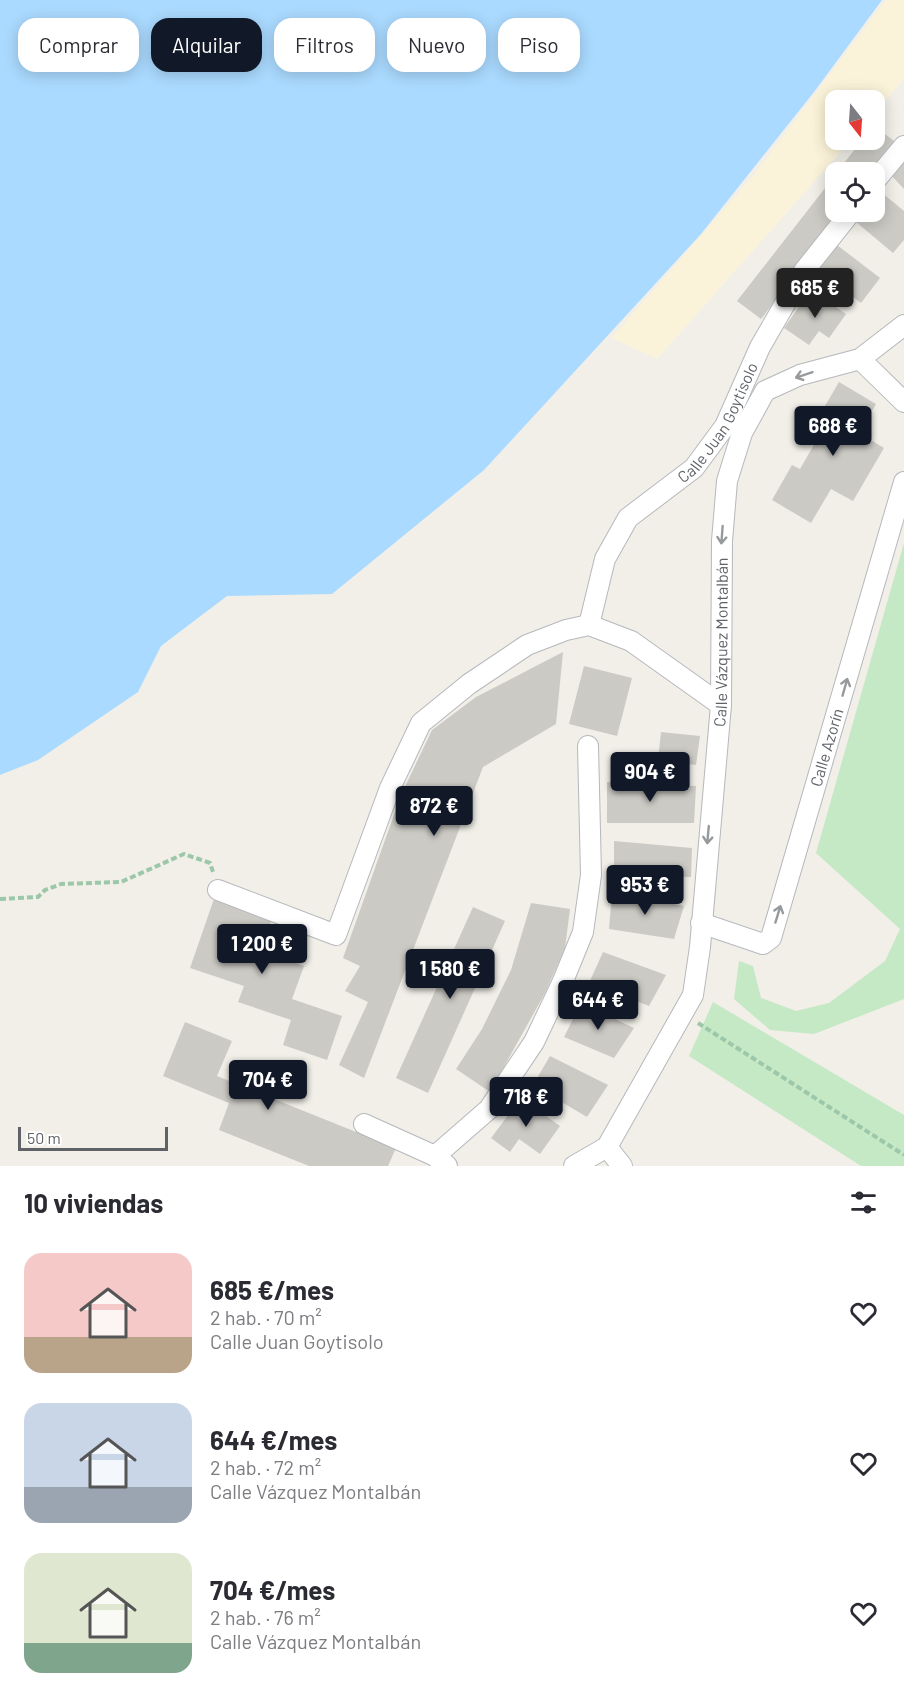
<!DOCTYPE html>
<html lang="es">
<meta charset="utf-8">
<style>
body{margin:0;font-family:Barlow,sans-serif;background:#f7f7f7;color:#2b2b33;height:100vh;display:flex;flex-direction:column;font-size:22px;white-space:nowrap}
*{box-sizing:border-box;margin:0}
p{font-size:20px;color:#7c7c81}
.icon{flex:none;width:33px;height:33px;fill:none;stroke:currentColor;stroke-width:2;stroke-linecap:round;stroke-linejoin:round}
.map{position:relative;height:1166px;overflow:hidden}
.side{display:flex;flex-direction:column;background:#fff;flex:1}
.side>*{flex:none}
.top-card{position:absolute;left:18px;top:18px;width:600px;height:54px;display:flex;gap:12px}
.needle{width:39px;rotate:163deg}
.tools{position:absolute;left:825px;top:90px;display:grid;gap:12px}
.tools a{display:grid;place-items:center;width:60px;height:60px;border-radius:12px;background:#fff;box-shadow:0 3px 15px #0003;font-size:30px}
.scale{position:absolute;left:18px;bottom:15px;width:150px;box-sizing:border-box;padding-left:6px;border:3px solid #5f6368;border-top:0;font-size:16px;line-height:21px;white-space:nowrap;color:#5f6368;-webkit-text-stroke:4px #fff;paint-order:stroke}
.price{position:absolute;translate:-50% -51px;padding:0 14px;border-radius:6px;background:#111827;color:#fff;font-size:20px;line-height:39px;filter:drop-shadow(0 2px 3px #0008)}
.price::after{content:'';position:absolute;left:50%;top:36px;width:18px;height:14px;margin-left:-9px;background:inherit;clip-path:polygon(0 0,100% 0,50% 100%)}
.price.selected{background:#222;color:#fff}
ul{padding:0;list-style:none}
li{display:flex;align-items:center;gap:18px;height:150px;padding:0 24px}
li span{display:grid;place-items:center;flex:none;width:168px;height:120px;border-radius:18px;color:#555}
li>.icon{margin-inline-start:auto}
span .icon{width:72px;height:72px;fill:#fffc;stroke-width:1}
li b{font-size:26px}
h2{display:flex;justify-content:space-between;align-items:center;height:72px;padding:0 24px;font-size:26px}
.pill{padding:0 21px;border-radius:18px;background:#fff;box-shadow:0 3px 15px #0003;font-size:21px;line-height:54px}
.pill.selected{background:#111827;color:#fff}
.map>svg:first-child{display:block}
.green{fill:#c5e8c5}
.sand{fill:#fbf3d9}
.water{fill:#aadaff}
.building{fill:#cccac5}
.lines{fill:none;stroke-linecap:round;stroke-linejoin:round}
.minor-casing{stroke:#b5b8bc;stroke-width:22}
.path{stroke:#9cc7a9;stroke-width:4;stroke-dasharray:6 3;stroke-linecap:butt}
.minor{stroke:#fff;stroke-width:20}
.oneway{stroke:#979a9d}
.labels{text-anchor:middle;stroke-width:6;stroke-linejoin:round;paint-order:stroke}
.street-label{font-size:16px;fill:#5f6368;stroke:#fff}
</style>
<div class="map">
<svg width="904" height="1166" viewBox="0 0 904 1166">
<rect width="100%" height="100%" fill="#f1efe8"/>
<path class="green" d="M904,543V999L814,1034L770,1030L734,999L739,961L753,966L761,998L796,1011L829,1003L885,961L900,929L816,853Z
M713,1002L904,1115V1166H861L689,1056Z"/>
<path class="sand" d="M886,0H904V78L875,113L874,100H836V140H851L657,359L612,338L754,175Z"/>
<path class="water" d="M0,0H882L814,92L701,234L484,470L332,594L227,596L161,646L138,692L38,760L0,775Z"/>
<path class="building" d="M874,126L897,143L875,172H837L862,140H874Z
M904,161V189L890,174Z
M836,174V212H844L761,319L737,301Z
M881,192L904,211V240L893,253L856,222L865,212H874V200Z
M837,245L880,278L861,303L817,270Z
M811,290L846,314L829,338L819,331L809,345L784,328Z
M839,382L876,404L859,433L884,448L853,501L831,489L811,523L772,500L792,465L800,469L827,422L818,418Z
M563,652L556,724L483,767L364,1078L339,1065L368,1002L345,991L360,966L343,958L401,795L432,730L476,697Z
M584,666L632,678L617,736L569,724Z
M661,732L700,736L696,765L658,760Z
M607,782L696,786L694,823H607Z
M614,841L692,848L691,877L614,875Z
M612,893L684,906L674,939L609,929Z
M215,896L273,916L261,950L304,966L292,999L342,1016L327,1060L283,1045L291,1020L238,1002L244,986L190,968Z
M531,903L570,909L565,948L545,993L490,1092L456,1069L482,1029L511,970Z
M473,907L505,921L428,1093L396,1078Z
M603,952L666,975L649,1006L589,983Z
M581,1003L634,1028L614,1058L564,1037Z
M185,1022L232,1041L217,1076L396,1148L388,1166H309L219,1130L229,1103L163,1076Z
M550,1056L608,1085L587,1117L533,1085Z
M521,1098L560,1126L540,1154L519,1139L510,1152L491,1138Z"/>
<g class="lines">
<g class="minor-casing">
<g id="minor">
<path d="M874,182L904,146"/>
<path d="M860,359L904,402"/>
<path id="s1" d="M589,625L605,559L628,518L694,468L725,426L760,347L804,271L851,212"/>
<path d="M218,890L336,935L390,788L421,723L469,684L527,645L566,630L589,625L631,641L721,705"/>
<path id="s2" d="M701,923L763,944L771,938L904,482"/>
<path d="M364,1124L435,1156L447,1166"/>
<path d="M607,1147L622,1166"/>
<path d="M435,1156L489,1109L534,1042L563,981L583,932L591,875L588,746"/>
<path id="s3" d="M574,1166L607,1147L693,995L700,947L721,705L722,541L727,481L742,433L765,391L800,375L860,359L904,325"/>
</g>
</g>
<path class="path" d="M0,899L38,897L45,890L61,884L121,882L184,854L210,863L213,872
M698,1023L904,1155"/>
<use href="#minor" class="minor"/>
</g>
<defs><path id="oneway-shaft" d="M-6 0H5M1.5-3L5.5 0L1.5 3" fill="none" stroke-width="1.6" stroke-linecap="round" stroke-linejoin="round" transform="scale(1.5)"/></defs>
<g class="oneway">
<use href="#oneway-shaft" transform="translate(804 375) rotate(162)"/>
<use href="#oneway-shaft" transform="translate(722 535) rotate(94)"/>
<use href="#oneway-shaft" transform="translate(845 687) rotate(-74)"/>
<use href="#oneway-shaft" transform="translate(708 835) rotate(95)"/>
<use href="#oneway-shaft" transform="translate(778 914) rotate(-73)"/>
</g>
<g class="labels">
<g class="street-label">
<text dy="6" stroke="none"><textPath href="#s1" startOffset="249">Calle Juan Goytisolo</textPath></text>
<text dy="6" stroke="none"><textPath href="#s3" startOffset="567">Calle Vázquez Montalbán</textPath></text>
<text dy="6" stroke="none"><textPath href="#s2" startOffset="274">Calle Azorín</textPath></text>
</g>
</g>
</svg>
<div class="tools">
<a><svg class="needle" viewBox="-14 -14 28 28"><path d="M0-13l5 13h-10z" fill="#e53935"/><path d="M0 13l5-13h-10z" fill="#7c7c81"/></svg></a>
<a><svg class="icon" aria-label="locate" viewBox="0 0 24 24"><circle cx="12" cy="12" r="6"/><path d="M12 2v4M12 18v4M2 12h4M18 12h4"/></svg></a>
</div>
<div class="scale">50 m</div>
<b class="price selected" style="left:815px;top:319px">685 €</b>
<b class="price" style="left:833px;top:457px">688 €</b>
<b class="price" style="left:650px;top:803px">904 €</b>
<b class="price" style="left:434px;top:837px">872 €</b>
<b class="price" style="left:645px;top:916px">953 €</b>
<b class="price" style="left:262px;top:975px">1 200 €</b>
<b class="price" style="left:450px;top:1000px">1 580 €</b>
<b class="price" style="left:598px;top:1031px">644 €</b>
<b class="price" style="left:268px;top:1111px">704 €</b>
<b class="price" style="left:526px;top:1128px">718 €</b>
<div class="top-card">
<a class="pill">Comprar</a>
<a class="pill selected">Alquilar</a>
<a class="pill">Filtros</a>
<a class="pill">Nuevo</a>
<a class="pill">Piso</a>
</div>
</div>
<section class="side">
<h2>10 viviendas<svg class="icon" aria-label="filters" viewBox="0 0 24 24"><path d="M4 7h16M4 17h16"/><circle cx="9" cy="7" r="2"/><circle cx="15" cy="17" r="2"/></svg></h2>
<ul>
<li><span style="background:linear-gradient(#f6c9c9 70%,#b9a48a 0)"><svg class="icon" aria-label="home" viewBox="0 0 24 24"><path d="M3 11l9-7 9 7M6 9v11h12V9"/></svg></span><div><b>685 €/mes</b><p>2 hab. · 70 m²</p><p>Calle Juan Goytisolo</p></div><svg class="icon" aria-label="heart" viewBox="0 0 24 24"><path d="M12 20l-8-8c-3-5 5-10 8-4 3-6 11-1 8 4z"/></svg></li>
<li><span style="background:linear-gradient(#c9d6e8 70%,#9aa5b1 0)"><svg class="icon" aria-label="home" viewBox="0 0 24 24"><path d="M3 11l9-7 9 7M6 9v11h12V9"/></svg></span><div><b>644 €/mes</b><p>2 hab. · 72 m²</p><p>Calle Vázquez Montalbán</p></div><svg class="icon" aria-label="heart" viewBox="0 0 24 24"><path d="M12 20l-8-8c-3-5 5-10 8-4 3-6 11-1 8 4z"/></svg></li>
<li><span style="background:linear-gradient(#dfe7d0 75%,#7fa58c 0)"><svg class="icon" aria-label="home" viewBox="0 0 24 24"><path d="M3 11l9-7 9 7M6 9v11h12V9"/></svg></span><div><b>704 €/mes</b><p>2 hab. · 76 m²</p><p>Calle Vázquez Montalbán</p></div><svg class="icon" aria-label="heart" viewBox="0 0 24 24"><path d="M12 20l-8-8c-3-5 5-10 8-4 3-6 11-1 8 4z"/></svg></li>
</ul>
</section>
